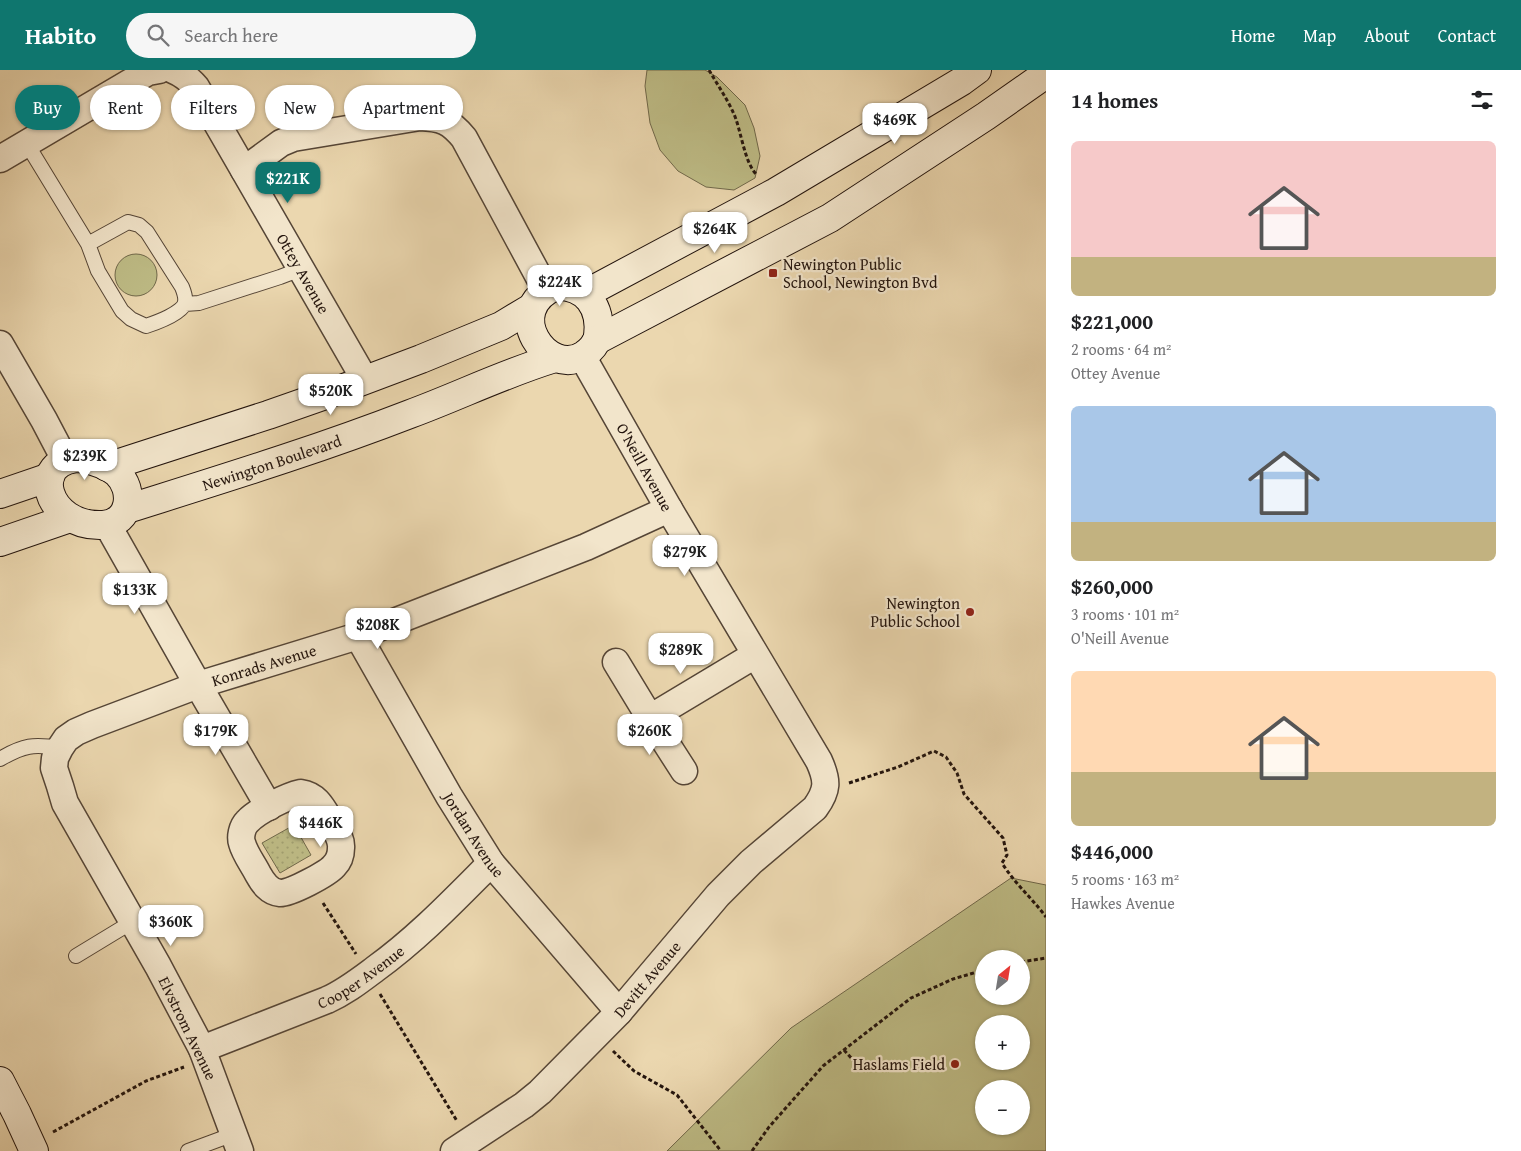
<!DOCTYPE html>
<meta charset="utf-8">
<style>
body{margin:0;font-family:"Gentium Book Plus",serif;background:#f6f6f6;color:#202124;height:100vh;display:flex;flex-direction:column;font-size:19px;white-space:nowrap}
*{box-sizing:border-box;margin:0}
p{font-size:16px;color:#757577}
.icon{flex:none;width:28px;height:28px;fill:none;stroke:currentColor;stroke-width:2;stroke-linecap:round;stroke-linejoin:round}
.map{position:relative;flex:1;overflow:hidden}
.sheet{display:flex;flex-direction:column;background:#fff;width:475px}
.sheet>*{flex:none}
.hud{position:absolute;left:15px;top:15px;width:475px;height:45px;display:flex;gap:10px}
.needle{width:32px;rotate:30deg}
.controls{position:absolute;left:975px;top:880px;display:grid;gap:10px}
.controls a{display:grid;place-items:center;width:55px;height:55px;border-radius:50%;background:#fff;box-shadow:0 1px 4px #0004;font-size:25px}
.price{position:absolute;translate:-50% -42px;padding:0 11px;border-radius:10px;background:#fff;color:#222;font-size:16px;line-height:32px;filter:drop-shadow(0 1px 2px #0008)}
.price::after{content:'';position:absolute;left:50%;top:30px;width:15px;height:11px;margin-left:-8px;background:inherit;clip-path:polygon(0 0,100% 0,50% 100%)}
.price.current{background:#0f766e;color:#fff}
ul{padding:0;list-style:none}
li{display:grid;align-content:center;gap:10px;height:265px;padding:0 25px}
li span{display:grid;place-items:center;height:155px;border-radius:8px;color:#555}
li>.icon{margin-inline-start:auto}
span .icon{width:90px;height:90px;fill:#fffc;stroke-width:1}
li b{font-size:21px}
h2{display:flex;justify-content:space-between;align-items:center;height:60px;padding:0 25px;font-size:21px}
.tag{padding:0 18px;border-radius:22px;background:#fff;box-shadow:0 1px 4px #0004;font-size:18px;line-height:45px}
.tag.current{background:#0f766e;color:#fff}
header{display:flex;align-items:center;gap:30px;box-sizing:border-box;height:70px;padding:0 25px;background:#0f766e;color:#fff}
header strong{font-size:24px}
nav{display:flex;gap:28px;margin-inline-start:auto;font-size:18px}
.search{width:350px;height:45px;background:#f6f6f6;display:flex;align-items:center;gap:12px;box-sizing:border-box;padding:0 18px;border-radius:28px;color:#757577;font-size:19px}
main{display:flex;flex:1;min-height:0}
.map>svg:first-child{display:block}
.grass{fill:url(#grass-dots);stroke:#70684a}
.green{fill:#bebc86;stroke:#70684a;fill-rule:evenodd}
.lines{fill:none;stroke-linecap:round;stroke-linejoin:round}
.lane-casing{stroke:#554536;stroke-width:16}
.street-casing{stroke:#554536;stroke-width:29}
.secondary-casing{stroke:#23140d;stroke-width:30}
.path{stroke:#23140d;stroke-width:3;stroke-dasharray:4 2.5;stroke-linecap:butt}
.lane{stroke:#f2e5cb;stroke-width:14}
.street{stroke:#f2e5cb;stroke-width:26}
.secondary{stroke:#f2e5cb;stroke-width:28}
.poi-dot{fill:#8f2418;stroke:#f2e5cb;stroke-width:2}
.labels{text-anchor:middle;stroke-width:4.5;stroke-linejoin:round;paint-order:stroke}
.poi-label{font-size:16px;fill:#23140d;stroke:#f2e5cb;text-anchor:end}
.street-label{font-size:16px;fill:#23140d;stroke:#f2e5cb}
</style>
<header>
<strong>Habito</strong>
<div class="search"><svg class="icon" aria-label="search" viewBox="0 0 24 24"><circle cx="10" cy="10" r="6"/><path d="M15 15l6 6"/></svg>Search here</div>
<nav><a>Home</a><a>Map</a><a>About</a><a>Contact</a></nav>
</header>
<main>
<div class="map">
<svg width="1046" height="1081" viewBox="0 0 1046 1081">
<defs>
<pattern id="grass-dots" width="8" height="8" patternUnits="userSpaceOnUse" patternTransform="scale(1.25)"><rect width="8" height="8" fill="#bebc86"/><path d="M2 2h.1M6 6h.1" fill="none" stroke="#a3a172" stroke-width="1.8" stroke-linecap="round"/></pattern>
</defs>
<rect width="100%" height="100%" fill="#ebd7af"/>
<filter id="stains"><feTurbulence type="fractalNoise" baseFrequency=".004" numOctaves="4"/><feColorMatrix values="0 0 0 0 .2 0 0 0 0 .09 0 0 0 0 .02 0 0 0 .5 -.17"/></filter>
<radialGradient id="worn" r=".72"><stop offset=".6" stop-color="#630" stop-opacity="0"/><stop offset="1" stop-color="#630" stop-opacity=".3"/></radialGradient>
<path class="grass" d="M294,755L311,785L280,803L262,773Z"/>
<path class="green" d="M647,0H705L717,7L745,35L754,58L760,86L755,108L734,120L706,117L678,101L660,80L650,53L645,16Z
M115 205a21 21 0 1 1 42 0a21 21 0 1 1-42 0Z
M1011,808L1046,815V1081H667L791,958ZM984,889H1021V926H984ZM984,954H1021V991H984ZM984,1019H1021V1056H984Z"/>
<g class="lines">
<g class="lane-casing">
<path id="lane" d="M27,74L88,174L98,201L122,241L131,249L146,256C155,253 184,243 185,232C186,227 184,222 182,217L147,162L139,155L128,152L88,174
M185,234L199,233L280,207L301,199
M0,689C24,675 33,674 60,678
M76,886L132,852
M188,1081L234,1064"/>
</g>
<g class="street-casing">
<g id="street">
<path id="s1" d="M173,0C183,4 189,9 196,17L365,310"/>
<path d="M0,89L129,13L148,2L159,0"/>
<path d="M244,100L281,73L293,68L420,47C442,48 450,51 464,68L546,220"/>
<path d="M0,274L44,350L65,390"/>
<path d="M107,454L198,615L269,737"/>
<path id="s2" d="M358,566L449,726L491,793L619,942"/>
<path d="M616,592L650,648L755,585"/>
<path d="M650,648L684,701"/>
<path d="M301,723C315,725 321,735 328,747C333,757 342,767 341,778C341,785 339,791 334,796C327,804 291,823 280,823C269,822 263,813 258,804C253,794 245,784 242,773C240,767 242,757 247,752C257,741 287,726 301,723Z"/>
<path id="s3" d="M202,979L327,930C345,922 359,911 375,899C418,868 454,830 491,793"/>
<path id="s4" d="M240,1081L202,979L158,896L65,733L60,716L54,698L55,688L60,678L66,669L76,662L92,655L198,615L358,566L586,477L669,439"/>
<path id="s5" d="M454,1081L524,1035L540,1022L619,942L718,825L751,792L815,738C828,720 828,711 819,691L669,439L582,286"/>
</g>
</g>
<g class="secondary-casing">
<g id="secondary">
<path d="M556,216C586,215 602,237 598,267C596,274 591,280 584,285C547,309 500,240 556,216Z"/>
<path d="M585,224L776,122L962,11L977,0"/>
<path d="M597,270L830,148L986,46L1046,4"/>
<path d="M82,388C94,391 108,395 117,403C135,420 131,453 103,455C45,458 27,388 82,388Z"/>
<path d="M107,397L268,345L328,324L421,289L501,256L531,238"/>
<path d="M0,424L50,407"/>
<path id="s6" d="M127,439C222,409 317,380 410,344C459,326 505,303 555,288"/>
<path d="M0,472L70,448"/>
<path d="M0,1011L17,1044L34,1081"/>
</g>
</g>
<path class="path" d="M709,0C717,14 726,27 733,42C741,58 744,93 757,105
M849,713L898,697L934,681L946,687L957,703L964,724L1003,768L1007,785L1002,793C1015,814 1032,828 1046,847
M323,833L356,884
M1021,892L1046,888
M380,924L457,1051
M844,980L860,998
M613,981L634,1001L677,1025L721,1081
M53,1062L146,1011L184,997
M752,1081L769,1057L823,996L911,928L953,909L984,900"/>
<use href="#lane" class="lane"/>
<use href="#street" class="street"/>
<use href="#secondary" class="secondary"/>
</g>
<g class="poi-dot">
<rect x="768" y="198" width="10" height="10" rx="2.5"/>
<circle cx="970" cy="542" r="5"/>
<circle cx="955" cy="994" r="5"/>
</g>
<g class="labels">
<g class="poi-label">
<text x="783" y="200" text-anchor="start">Newington Public<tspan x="783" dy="18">School, Newington Bvd</tspan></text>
<text x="960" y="539">Newington<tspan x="960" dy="18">Public School</tspan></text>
<text x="945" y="1000">Haslams Field</text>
</g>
<g class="street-label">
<text dy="6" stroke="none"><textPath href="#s1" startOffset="244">Ottey Avenue</textPath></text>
<text dy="6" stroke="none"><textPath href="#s6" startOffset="152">Newington Boulevard</textPath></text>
<text transform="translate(645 397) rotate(61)" y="6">O'Neill Avenue</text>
<text dy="6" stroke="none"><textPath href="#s4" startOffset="671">Konrads Avenue</textPath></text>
<text dy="6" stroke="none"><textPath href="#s2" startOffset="230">Jordan Avenue</textPath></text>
<text dy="6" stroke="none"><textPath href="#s3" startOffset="175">Cooper Avenue</textPath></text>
<text dy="6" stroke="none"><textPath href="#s5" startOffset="260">Devitt Avenue</textPath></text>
<text transform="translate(188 958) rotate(64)" y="6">Elvstrom Avenue</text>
</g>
</g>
<rect width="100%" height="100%" filter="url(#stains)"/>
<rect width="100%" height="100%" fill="url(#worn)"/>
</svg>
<div class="controls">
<a><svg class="needle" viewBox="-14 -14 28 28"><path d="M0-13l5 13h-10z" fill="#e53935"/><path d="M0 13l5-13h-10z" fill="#757577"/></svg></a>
<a>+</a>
<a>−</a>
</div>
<b class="price" style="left:895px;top:75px">$469K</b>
<b class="price current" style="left:288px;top:134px">$221K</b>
<b class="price" style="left:715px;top:184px">$264K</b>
<b class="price" style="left:560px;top:237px">$224K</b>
<b class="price" style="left:331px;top:346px">$520K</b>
<b class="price" style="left:85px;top:411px">$239K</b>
<b class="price" style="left:685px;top:507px">$279K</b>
<b class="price" style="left:135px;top:545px">$133K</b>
<b class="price" style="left:378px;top:580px">$208K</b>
<b class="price" style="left:681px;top:605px">$289K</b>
<b class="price" style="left:216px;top:686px">$179K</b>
<b class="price" style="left:650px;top:686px">$260K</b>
<b class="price" style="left:321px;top:778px">$446K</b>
<b class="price" style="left:171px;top:877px">$360K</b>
<div class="hud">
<a class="tag current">Buy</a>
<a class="tag">Rent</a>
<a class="tag">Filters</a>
<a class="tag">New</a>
<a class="tag">Apartment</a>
</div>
</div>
<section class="sheet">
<h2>14 homes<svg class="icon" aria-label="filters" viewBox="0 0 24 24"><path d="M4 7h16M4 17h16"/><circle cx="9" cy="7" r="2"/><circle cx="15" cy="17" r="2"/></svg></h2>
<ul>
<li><span style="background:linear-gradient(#f6c9c9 75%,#c2b280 0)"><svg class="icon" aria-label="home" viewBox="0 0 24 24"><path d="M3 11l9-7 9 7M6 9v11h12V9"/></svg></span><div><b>$221,000</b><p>2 rooms · 64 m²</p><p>Ottey Avenue</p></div></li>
<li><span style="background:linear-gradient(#a9c7e8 75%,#c2b280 0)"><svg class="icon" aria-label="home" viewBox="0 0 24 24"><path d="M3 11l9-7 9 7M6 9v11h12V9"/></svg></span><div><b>$260,000</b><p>3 rooms · 101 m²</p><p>O'Neill Avenue</p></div></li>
<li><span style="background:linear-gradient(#ffd9b3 65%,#c2b280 0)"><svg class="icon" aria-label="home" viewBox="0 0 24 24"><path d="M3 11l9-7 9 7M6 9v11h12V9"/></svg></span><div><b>$446,000</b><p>5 rooms · 163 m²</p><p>Hawkes Avenue</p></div></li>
</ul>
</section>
</main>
